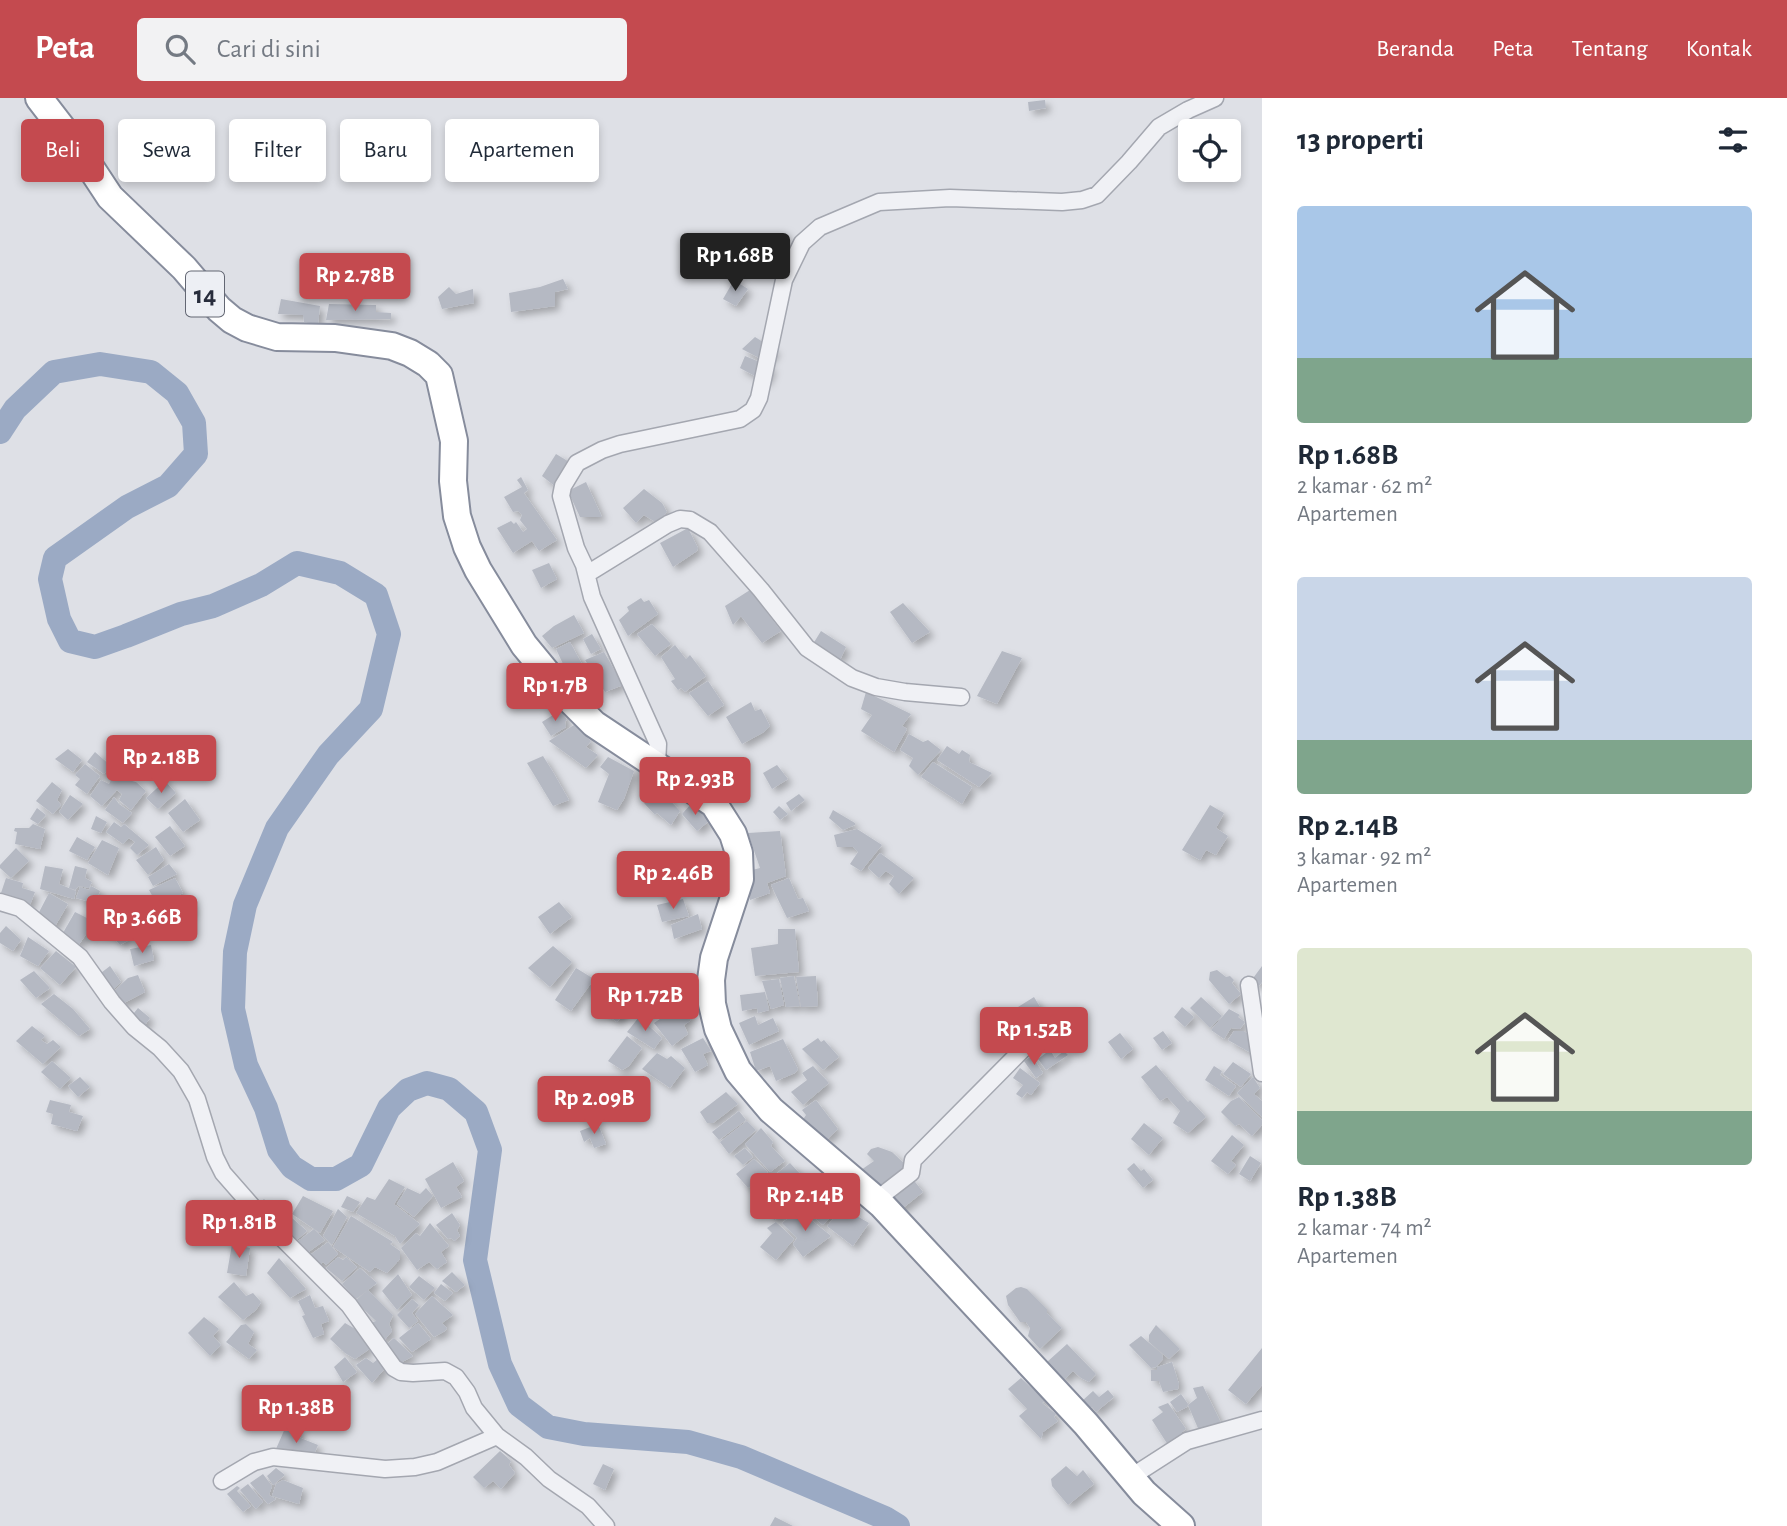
<!DOCTYPE html>
<html lang="id">
<meta charset="utf-8">
<style>
body{margin:0;font-family:"Alegreya Sans",sans-serif;background:#f2f2f3;color:#1f2937;height:100vh;display:flex;flex-direction:column;font-size:26px;white-space:nowrap}
*{box-sizing:border-box;margin:0}
p{font-size:23px;color:#747a83}
.icon{flex:none;width:38px;height:38px;fill:none;stroke:currentColor;stroke-width:2;stroke-linecap:round;stroke-linejoin:round}
.map{position:relative;flex:1;overflow:hidden}
.panel{display:flex;flex-direction:column;background:#fff;width:525px}
.panel>*{flex:none}
.guide{position:absolute;left:21px;top:21px;width:665px;height:63px;display:flex;gap:14px}
.controls{position:absolute;left:1178px;top:21px;display:grid;gap:14px}
.controls a{display:grid;place-items:center;width:63px;height:63px;border-radius:7px;background:#fff;box-shadow:0 4px 10px #0003;font-size:35px}
.price{position:absolute;translate:-50% -60px;padding:0 16px;border-radius:7px;background:#c44a4f;color:#fff;font-size:23px;line-height:46px;filter:drop-shadow(0 2px 4px #0008)}
.price::after{content:'';position:absolute;left:50%;top:42px;width:21px;height:16px;margin-left:-10px;background:inherit;clip-path:polygon(0 0,100% 0,50% 100%)}
.price.on{background:#222;color:#fff}
ul{padding:0;list-style:none}
li{display:grid;align-content:center;gap:14px;height:371px;padding:0 35px}
li span{display:grid;place-items:center;height:217px;border-radius:7px;color:#555}
li>.icon{margin-inline-start:auto}
span .icon{width:126px;height:126px;fill:#fffc;stroke-width:1}
li b{font-size:30px}
h2{display:flex;justify-content:space-between;align-items:center;height:84px;padding:0 35px;font-size:30px}
.chip{padding:0 24px;border-radius:7px;background:#fff;box-shadow:0 4px 10px #0003;font-size:24px;line-height:63px}
.chip.on{background:#c44a4f;color:#fff}
header{display:flex;align-items:center;gap:42px;box-sizing:border-box;height:98px;padding:0 35px;background:#c44a4f;color:#fff}
header strong{font-size:33px}
nav{display:flex;gap:38px;margin-inline-start:auto;font-size:24px}
.search{width:490px;height:63px;background:#f2f2f3;display:flex;align-items:center;gap:18px;box-sizing:border-box;padding:0 24px;border-radius:7px;color:#747a83;font-size:26px}
main{display:flex;flex:1;min-height:0}
.map>svg:first-child{display:block}
.lines{fill:none;stroke-linecap:round;stroke-linejoin:round}
.river{stroke:#9baac4;stroke-width:24}
.building{fill:#b5b9c3;filter:url(#shadow)}
.minor-casing{stroke:#a4a7b0;stroke-width:19}
.trunk-casing{stroke:#868c9c;stroke-width:30}
.minor{stroke:#f0f1f5;stroke-width:16}
.trunk{stroke:#fff;stroke-width:26}
.labels{text-anchor:middle;stroke-width:7;stroke-linejoin:round;paint-order:stroke}
.shield{fill:#edeff4;stroke:#636773;stroke-width:2}
.shield-label{font-size:26px;font-weight:bold;fill:#282d3c}
</style>
<header>
<strong>Peta</strong>
<div class="search"><svg class="icon" aria-label="search" viewBox="0 0 24 24"><circle cx="10" cy="10" r="6"/><path d="M15 15l6 6"/></svg>Cari di sini</div>
<nav><a>Beranda</a><a>Peta</a><a>Tentang</a><a>Kontak</a></nav>
</header>
<main>
<div class="map">
<svg width="1262" height="1428" viewBox="0 0 1262 1428">
<defs>
<filter id="shadow"><feDropShadow dx="4.5" dy="4.5" stdDeviation="3.5" flood-color="#0004"/></filter>
</defs>
<rect width="100%" height="100%" fill="#dee0e6"/>
<g class="lines">
<path class="river" d="M0,334L15,311L54,274L100,266L151,274L177,295L194,325L196,356L168,388L127,409L55,460L50,481L59,521L70,543L95,549L126,538L181,516L213,508L261,487L297,465L340,475L376,497L389,536L371,611L328,657L277,730L245,807L235,854L233,911L246,967L266,1010L279,1052L292,1069L311,1081H336L361,1067L389,1010L408,992L427,985L449,991L476,1014L490,1052L475,1162L500,1266L519,1307L548,1329L584,1336L688,1344L741,1359L885,1420L898,1428"/>
</g>
<path class="building" d="M1045,2L1046,10L1029,13L1028,4Z
M563,181L568,191L555,194V208L511,214L509,195L540,189Z
M734,182L748,191L736,208L723,201Z
M449,189L456,196L473,191L474,205L442,211L438,199Z
M281,201L320,208L318,226L304,224L303,217L278,216Z
M329,206L376,207V214L391,215V221L326,222Z
M755,239L776,252L767,264L742,251Z
M745,258L772,269L766,284L740,270Z
M556,356L571,365L556,389L542,378Z
M521,379L528,392L524,395L557,442L539,453L532,443L513,455L497,430L511,423L514,426L516,424L523,434L527,431L520,422L522,417L518,413L513,414L504,399L522,389L517,382Z
M586,384L602,419H580L568,393Z
M644,391L662,405L667,414L657,425L644,417L636,425L623,410Z
M688,430L698,450L697,453L673,469L660,445Z
M549,465L557,481L541,490L532,472Z
M750,492L781,533L762,545L741,518L733,527L725,508Z
M641,500L644,504L649,502L658,516L628,538L619,522L629,513L627,509Z
M903,505L930,534L912,545L890,514Z
M574,517L584,535L552,550L542,538L554,528Z
M652,526L671,546L655,558L637,536Z
M821,533L846,549L840,562L813,546Z
M592,536L601,551L591,556L583,541Z
M570,544L583,568L584,575L570,581L556,551Z
M675,547L686,561L690,557L706,578L685,594L681,590L678,592L671,583L675,581L661,559Z
M1002,553L1022,560L997,606L977,598Z
M604,554L623,587L605,594L585,562Z
M708,583L724,607L708,618L689,595Z
M866,594L911,616L902,628L907,631L894,654L861,633L872,617L861,611Z
M751,604L755,613L761,611L770,628L764,634L742,646L726,619Z
M561,612L567,622L565,623L566,629L551,638L542,624Z
M574,627L591,643L586,649L598,657L586,670L549,643Z
M909,636L923,644L928,642L941,652L918,677L909,668L913,660L900,652Z
M947,648L959,656L962,652L970,657L969,664L992,675L979,689L937,662Z
M68,651L82,662L73,674L55,661Z
M95,654L111,668L104,676L87,664Z
M543,658L553,674L569,702L553,708L527,665Z
M608,659L634,673L624,701L617,712L598,704L609,676L600,669Z
M933,664L972,689L962,706L921,679Z
M85,666L100,678L87,696L75,687L80,681L75,677Z
M777,667L788,681L772,691L763,675Z
M110,671L124,681L136,684L146,693L131,712L119,702L122,696L117,692L102,708L90,698L101,682L109,686L111,682L106,676Z
M165,683L176,695L158,711L146,700Z
M52,684L62,692L57,702L61,707L53,716L36,703Z
M659,691L680,713L671,727L657,715L655,717L644,705Z
M799,696L805,702L791,713L786,705Z
M70,697L83,706L68,722L59,714Z
M114,699L119,706L132,715L123,725L105,712Z
M185,701L200,722L183,734L168,715Z
M692,705L709,723L697,733L682,716Z
M1210,707L1224,715L1216,730L1228,738L1216,757L1206,752L1200,762L1182,752Z
M779,708L788,716L780,722L773,714Z
M37,710L46,717L38,726L30,721Z
M833,712L855,725V727L843,732L829,720Z
M96,718L107,724L101,735L91,731Z
M114,724L121,729L124,726L149,747L137,757L130,750L135,744L129,740L123,746L106,734Z
M33,726L45,731L40,751L15,746L17,734L14,733L15,730H29Z
M170,728L185,748L170,758L155,739Z
M857,731L882,747L861,773L850,766L858,754L853,749H837L834,737Z
M780,733L786,778L767,785L770,795L750,802L748,773L760,770L748,735Z
M77,739L95,749L87,762L69,753Z
M102,742L119,750L108,777L88,765Z
M156,749L164,762L148,777L136,762Z
M16,750L29,763L11,780L0,770V767Z
M880,755L914,780L899,796L889,786L894,778L886,773L879,780L868,770Z
M169,766L177,776L153,788L148,779Z
M45,768L63,771L59,786L76,793L74,801L40,791Z
M75,768L87,771L85,780L92,784L89,790L79,788L75,792L69,790Z
M6,780L23,785L22,790L35,794L28,812L0,798Z
M175,780L183,795L158,808L149,792Z
M789,780L798,801L803,800L809,813L787,820L771,787Z
M91,788L100,793L95,805L76,800L80,789L89,792Z
M49,795L68,806L54,830L36,820Z
M184,797L193,812L166,827L157,811Z
M109,799L119,826L129,842L120,847L110,835L103,836L93,809Z
M683,801L689,818L662,824L657,807Z
M559,804L572,819L550,836L538,819Z
M75,814L91,822V829L78,848L60,840Z
M698,816L702,831L674,841L671,827Z
M6,828L21,842L13,853L0,845V835Z
M778,831H795L799,874L755,878L751,850L778,846Z
M28,839L49,853L38,868L20,858Z
M151,847L154,862L134,868L130,851Z
M553,848L572,864L550,889L528,870Z
M56,853L76,869L60,887L40,870Z
M110,868L121,884L109,896L97,878Z
M1262,868V884L1259,888L1251,883Z
M576,870L594,881L571,913L555,902Z
M1217,872L1226,879L1230,878L1234,882L1232,885L1241,896L1229,906L1209,882L1210,874Z
M34,873L50,890L36,900L20,882Z
M138,877L145,894L120,907L111,896L128,880Z
M794,878L800,908L786,909L780,880Z
M816,878L818,908L801,909L796,879Z
M779,881L784,907L771,911L762,883Z
M670,885V889H686L688,903L654,909L649,890Z
M603,887L612,893L601,905L593,901Z
M765,894L769,912L758,915L757,910L742,913L740,897Z
M54,896L73,911L90,931L79,938L41,906Z
M612,898L627,912L617,924L599,911L605,903Z
M1034,899L1048,922L1030,934L1023,924L1027,922L1018,909Z
M1201,899L1222,918L1210,930L1190,910Z
M679,908L691,922L684,927L688,936L672,948L654,925Z
M1182,909L1194,919L1185,929L1174,919Z
M138,910L150,920L142,931L129,921Z
M1229,911L1240,917L1238,919L1245,924L1240,931L1231,930L1224,941L1211,932Z
M755,918L758,927L773,920L779,933L749,947L739,925Z
M639,919L662,940L654,951L627,934Z
M32,928L45,938L41,942L47,946L53,942L61,949L43,966L16,943Z
M1163,933L1172,945L1162,952L1153,940Z
M1234,933H1244L1257,943L1251,955L1228,942Z
M1120,935L1133,951L1121,961L1108,944Z
M627,938L642,950L629,968L622,972L608,963Z
M703,940L711,953L703,956L708,967L695,974L681,951Z
M818,940L821,944L824,942L839,959L823,972L802,951Z
M783,941L798,971L795,975L776,983L770,968L756,973L750,954Z
M1050,952L1055,960L1064,953L1068,957L1046,972L1038,961Z
M657,955L667,961L671,958L685,970L670,990L642,971Z
M1032,958L1043,975L1036,980L1024,963Z
M52,963L71,980L60,991L41,974Z
M1233,964L1251,976L1241,989L1223,976Z
M1156,967L1188,1004L1190,1002L1206,1019L1188,1035L1173,1025L1180,1013L1167,999L1160,1003L1141,979Z
M813,968L829,985L803,1007L791,994L807,982L802,975Z
M1214,968L1222,973L1220,977L1236,988L1229,998L1205,982Z
M1020,970L1040,985L1031,997L1027,994L1022,1000L1016,996L1023,987L1013,980Z
M80,979L90,989L78,999L68,988Z
M1253,979L1260,990L1254,996L1262,1003V1019L1237,995Z
M726,994L738,1006L713,1025H707L700,1014Z
M1239,999L1262,1022V1027L1252,1038L1239,1026L1235,1028L1221,1014L1231,1003Z
M50,1002L71,1007L69,1014L83,1018L77,1033L51,1026L53,1016L46,1014Z
M816,1002L838,1031L825,1043L811,1027L802,1023L806,1017L802,1012Z
M739,1013L746,1022L719,1042L712,1034Z
M747,1023L756,1032L729,1056L720,1044Z
M1144,1025L1163,1040L1149,1057L1131,1041Z
M598,1026L606,1046L594,1050L590,1040L584,1044L580,1033Z
M761,1030L773,1044L771,1048L785,1063L770,1074L745,1046Z
M1232,1037L1244,1047L1231,1063L1236,1067L1228,1076L1211,1063Z
M878,1049L892,1054L908,1069L897,1082L892,1079L882,1090L861,1072L874,1063L867,1056L871,1051Z
M745,1050L753,1059L743,1067L734,1058Z
M1250,1058L1261,1065L1250,1083L1239,1076Z
M754,1061L768,1074L748,1090L736,1076Z
M453,1064L464,1083L456,1089L462,1099L441,1110L425,1081Z
M790,1065L802,1078L769,1107L757,1091Z
M1134,1065L1141,1073L1144,1071L1153,1082L1143,1090L1127,1071Z
M806,1078L818,1089L789,1114L774,1122L768,1112Z
M912,1080L923,1094L898,1114L887,1100Z
M389,1081L405,1089L394,1106L420,1126L400,1146L395,1138L356,1115L367,1099L375,1102Z
M826,1087L845,1104L823,1127L801,1108Z
M407,1090L420,1096L426,1090L433,1098L414,1119L397,1106Z
M303,1098L333,1113L320,1135L292,1116Z
M347,1098L360,1104L353,1114L341,1109Z
M264,1101L270,1108L279,1102L287,1114L271,1127L257,1108Z
M843,1110L869,1125L853,1148L827,1128Z
M338,1111L347,1119L332,1147L323,1138Z
M799,1112L831,1138L803,1159L793,1146L797,1140L782,1125Z
M452,1115L460,1127L457,1132L460,1138L454,1143L451,1140L448,1141L436,1127Z
M351,1118L393,1144L390,1146L400,1153V1161L387,1175L375,1169L370,1174L333,1149Z
M292,1120L307,1133L290,1148L277,1131Z
M776,1124L794,1141L776,1162L760,1149L772,1135L767,1130Z
M430,1125L449,1148L441,1154L447,1164L437,1171L429,1164L417,1172L401,1150L416,1135L420,1138Z
M314,1131L325,1142L303,1158L293,1147Z
M328,1144L338,1156L326,1167L323,1164L316,1171L306,1160Z
M232,1146L250,1150L246,1178L227,1175Z
M338,1159L343,1162L346,1159L357,1169L342,1183L326,1170Z
M279,1160L306,1191L290,1200L267,1175Z
M360,1170L377,1185L356,1201L342,1186Z
M452,1174L465,1187L456,1194L442,1183Z
M398,1176L412,1197L397,1212L382,1193Z
M419,1178L435,1190L424,1202L409,1189Z
M234,1184L246,1198L253,1195L261,1204L256,1212L243,1222L218,1199Z
M441,1186L453,1195L445,1203L434,1195Z
M1021,1189L1027,1191L1047,1211V1215L1062,1230L1040,1251L1028,1238L1030,1230L1026,1224H1020L1008,1207L1006,1198L1016,1190Z
M368,1192L393,1217L389,1226L392,1233L382,1245L370,1225L376,1223L355,1203Z
M310,1197L315,1210L323,1208L329,1223L321,1226L324,1236L313,1240L302,1218L305,1217L298,1203Z
M432,1198L453,1217L442,1225L447,1230L445,1233L434,1239L415,1216Z
M412,1201L419,1207L412,1215L418,1223L409,1230L397,1217Z
M204,1219L219,1231L213,1238L221,1247L210,1258L188,1235Z
M345,1225L357,1232L371,1250L355,1261L345,1255L330,1241Z
M418,1225L431,1241L412,1254L399,1240Z
M246,1226L254,1234L248,1246L257,1252L249,1261L226,1244L241,1227Z
M1156,1227L1180,1251L1169,1261L1149,1244V1237Z
M1141,1238L1162,1256L1163,1261L1156,1269L1151,1270L1129,1247Z
M394,1240L413,1258L395,1268L382,1250Z
M1067,1246L1096,1276L1089,1284L1081,1280L1073,1273L1064,1282L1047,1264Z
M1262,1250V1287L1246,1306L1228,1292Z
M345,1259L357,1274L343,1284L334,1269Z
M366,1260L373,1265L379,1260L386,1269L372,1285L356,1267Z
M1172,1264L1179,1286L1178,1291L1163,1294L1159,1283H1151V1272H1157V1269Z
M1021,1280L1045,1303L1042,1305L1056,1316L1054,1319L1058,1323L1043,1334L1041,1341L1019,1318L1027,1311L1008,1291Z
M1203,1288L1224,1331L1200,1335L1188,1307L1197,1300L1193,1290Z
M1108,1292L1114,1299L1096,1314L1092,1309L1089,1311L1082,1303L1093,1293L1099,1299Z
M1181,1296L1188,1306L1187,1309L1177,1314L1170,1304Z
M1168,1305L1186,1331L1182,1334V1338L1168,1347L1152,1322L1163,1314L1158,1309Z
M286,1328L300,1334L298,1339L318,1347L311,1363L276,1351Z
M500,1353L511,1363L509,1367L515,1375L501,1391L493,1383L484,1390L473,1379Z
M603,1366L614,1371L605,1392L593,1386Z
M1066,1368L1077,1378L1083,1372L1094,1386L1068,1407L1052,1388L1051,1381Z
M276,1370L285,1377L273,1387L267,1378Z
M263,1376L272,1388L269,1397L276,1401L268,1406L250,1385Z
M283,1382L303,1390L299,1406L272,1398L276,1386Z
M248,1386L263,1404L256,1411L240,1392Z
M237,1388L240,1390L237,1393L251,1408L243,1414L227,1396Z
M775,1419L793,1428H770Z"/>
<g class="lines">
<g class="minor-casing">
<path id="minor" d="M587,476L668,426L680,421L690,422L710,434L761,492L807,550L852,580L876,589L905,594L961,599
M657,667L658,646L592,499L584,467L576,450L561,398L563,388L577,365L602,352L620,346L740,321L753,312L759,300L784,182L802,145L820,129L879,104L950,100L1062,104L1082,102L1097,97L1129,64L1159,29L1188,12L1215,0
M0,804L20,810L80,859L112,904L134,929L160,950L181,973L197,1001L215,1059L223,1075L266,1124L349,1207L394,1270L401,1274L413,1275L445,1273L456,1279L467,1294L474,1310L497,1338L526,1359L549,1381L588,1408L606,1428
M1249,887L1262,975
M876,1102L911,1075L913,1062L1026,948L1065,925
M1131,1379L1187,1343L1262,1322
M222,1383L254,1364L273,1359L385,1371L415,1369L437,1364L497,1338"/>
</g>
<g class="trunk-casing">
<path id="trunk" d="M39,0L79,52L110,99L184,170L219,211L232,222L247,230L277,239L335,240L392,248L410,255L428,266L439,277L454,343L453,383L457,418L467,449L478,472L524,547L566,598L594,626L714,706L733,736L739,755L740,781L714,860L711,882L712,906L718,931L738,973L771,1012L881,1106L1086,1326L1144,1395L1181,1428"/>
</g>
<use href="#minor" class="minor"/>
<use href="#trunk" class="trunk"/>
</g>
<g class="labels">
<rect class="shield" x="186" y="173.5" width="38" height="45" rx="5"/>
<g class="shield-label">
<text x="205" y="205">14</text>
</g>
</g>
</svg>
<div class="controls">
<a><svg class="icon" aria-label="locate" viewBox="0 0 24 24"><circle cx="12" cy="12" r="6"/><path d="M12 2v4M12 18v4M2 12h4M18 12h4"/></svg></a>
</div>
<b class="price on" style="left:735px;top:195px">Rp 1.68B</b>
<b class="price" style="left:355px;top:215px">Rp 2.78B</b>
<b class="price" style="left:555px;top:625px">Rp 1.7B</b>
<b class="price" style="left:161px;top:697px">Rp 2.18B</b>
<b class="price" style="left:695px;top:719px">Rp 2.93B</b>
<b class="price" style="left:673px;top:813px">Rp 2.46B</b>
<b class="price" style="left:142px;top:857px">Rp 3.66B</b>
<b class="price" style="left:645px;top:935px">Rp 1.72B</b>
<b class="price" style="left:1034px;top:969px">Rp 1.52B</b>
<b class="price" style="left:594px;top:1038px">Rp 2.09B</b>
<b class="price" style="left:805px;top:1135px">Rp 2.14B</b>
<b class="price" style="left:239px;top:1162px">Rp 1.81B</b>
<b class="price" style="left:296px;top:1347px">Rp 1.38B</b>
<div class="guide">
<a class="chip on">Beli</a>
<a class="chip">Sewa</a>
<a class="chip">Filter</a>
<a class="chip">Baru</a>
<a class="chip">Apartemen</a>
</div>
</div>
<section class="panel">
<h2>13 properti<svg class="icon" aria-label="filters" viewBox="0 0 24 24"><path d="M4 7h16M4 17h16"/><circle cx="9" cy="7" r="2"/><circle cx="15" cy="17" r="2"/></svg></h2>
<ul>
<li><span style="background:linear-gradient(#a9c7e8 70%,#7fa58c 0)"><svg class="icon" aria-label="home" viewBox="0 0 24 24"><path d="M3 11l9-7 9 7M6 9v11h12V9"/></svg></span><div><b>Rp 1.68B</b><p>2 kamar · 62 m²</p><p>Apartemen</p></div></li>
<li><span style="background:linear-gradient(#c9d6e8 75%,#7fa58c 0)"><svg class="icon" aria-label="home" viewBox="0 0 24 24"><path d="M3 11l9-7 9 7M6 9v11h12V9"/></svg></span><div><b>Rp 2.14B</b><p>3 kamar · 92 m²</p><p>Apartemen</p></div></li>
<li><span style="background:linear-gradient(#dfe7d0 75%,#7fa58c 0)"><svg class="icon" aria-label="home" viewBox="0 0 24 24"><path d="M3 11l9-7 9 7M6 9v11h12V9"/></svg></span><div><b>Rp 1.38B</b><p>2 kamar · 74 m²</p><p>Apartemen</p></div></li>
</ul>
</section>
</main>
